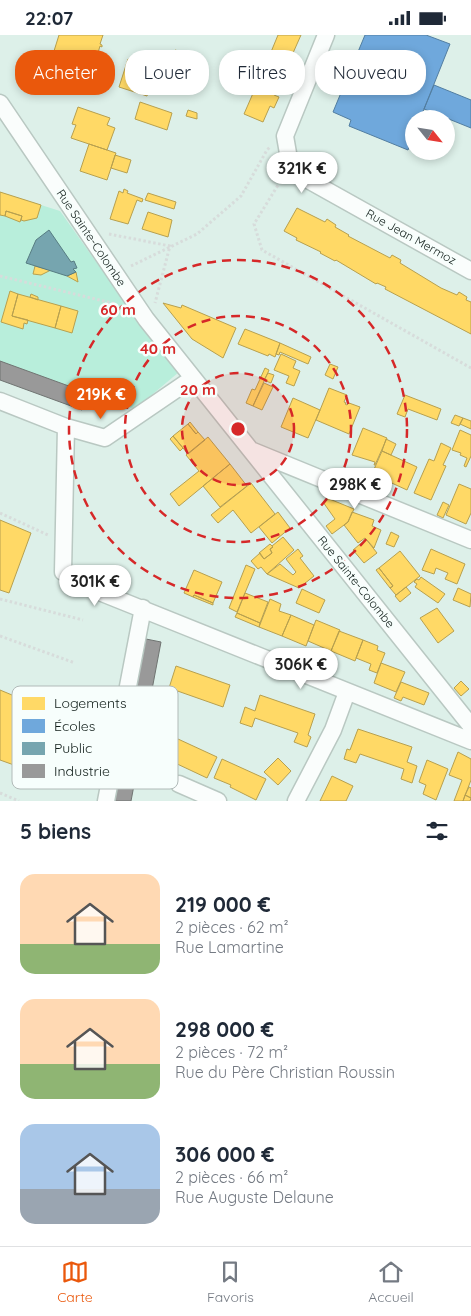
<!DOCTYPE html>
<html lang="fr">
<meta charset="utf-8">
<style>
body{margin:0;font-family:Quicksand,sans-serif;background:#f2f2f3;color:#1f2937;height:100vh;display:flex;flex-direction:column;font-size:19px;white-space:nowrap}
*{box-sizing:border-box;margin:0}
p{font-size:16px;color:#747a83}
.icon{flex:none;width:28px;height:28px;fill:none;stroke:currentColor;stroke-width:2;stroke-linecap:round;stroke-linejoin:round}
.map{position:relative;height:766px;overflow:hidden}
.side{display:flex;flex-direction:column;background:#fff;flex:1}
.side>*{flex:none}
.hud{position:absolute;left:15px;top:15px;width:441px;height:45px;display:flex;gap:10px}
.needle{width:32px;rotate:120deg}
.fabs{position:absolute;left:405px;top:75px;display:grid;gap:10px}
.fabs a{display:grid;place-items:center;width:50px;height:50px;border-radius:50%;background:#fff;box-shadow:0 2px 8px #0003;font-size:25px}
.price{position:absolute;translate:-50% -42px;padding:0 11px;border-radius:18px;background:#fff;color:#222;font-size:16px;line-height:32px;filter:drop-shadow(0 1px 2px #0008)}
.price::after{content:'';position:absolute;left:50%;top:30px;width:15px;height:11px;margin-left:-8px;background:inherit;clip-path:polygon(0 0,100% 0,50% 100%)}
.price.current{background:#ea580c;color:#fff}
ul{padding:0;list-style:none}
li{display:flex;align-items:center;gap:15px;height:125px;padding:0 20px}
li span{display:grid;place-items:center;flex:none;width:140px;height:100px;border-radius:15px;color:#555}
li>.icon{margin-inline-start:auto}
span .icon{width:60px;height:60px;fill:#fffc;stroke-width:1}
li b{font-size:21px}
h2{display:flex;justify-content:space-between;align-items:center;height:60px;padding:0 20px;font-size:21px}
.chip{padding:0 18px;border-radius:20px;background:#fff;box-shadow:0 2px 8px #0003;font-size:18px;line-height:45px}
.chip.current{background:#ea580c;color:#fff}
.status{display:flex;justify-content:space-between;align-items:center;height:35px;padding:0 25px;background:#fff;direction:ltr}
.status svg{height:14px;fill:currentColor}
.tab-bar{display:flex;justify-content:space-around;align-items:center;height:70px;border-top:1px solid #e0e1e3;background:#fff;font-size:14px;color:#747a83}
.tab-bar a{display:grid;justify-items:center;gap:2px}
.tab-bar .current{color:#ea580c}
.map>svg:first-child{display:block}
.green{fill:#b8eedb}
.homes{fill:#ffd966;stroke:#b7a04f}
.schools{fill:#6fa8dc;stroke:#527ea1}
.public{fill:#76a5af;stroke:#577c82}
.industry{fill:#999;stroke:#707472}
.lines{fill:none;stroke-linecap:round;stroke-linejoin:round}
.minor-casing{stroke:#b9c8c2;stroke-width:19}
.path{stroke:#d7dcdb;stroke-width:3;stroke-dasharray:2.5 2.5;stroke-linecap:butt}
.minor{stroke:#fafdfc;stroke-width:16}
.ring{fill:none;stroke:#d62828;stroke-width:2.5;stroke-dasharray:9 6}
.labels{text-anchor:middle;stroke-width:5;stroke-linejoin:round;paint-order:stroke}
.street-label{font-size:12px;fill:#0f1c18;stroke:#f7fefc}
.key{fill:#f7fefc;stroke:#b1bab8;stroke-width:1}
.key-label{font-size:14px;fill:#0f1c18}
.centre{fill:#d62828;stroke:#f7fefc;stroke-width:2.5}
.ring-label{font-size:15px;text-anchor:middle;font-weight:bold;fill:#d62828;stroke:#f7fefc;stroke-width:5;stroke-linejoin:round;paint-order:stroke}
</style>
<div class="status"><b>22:07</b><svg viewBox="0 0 49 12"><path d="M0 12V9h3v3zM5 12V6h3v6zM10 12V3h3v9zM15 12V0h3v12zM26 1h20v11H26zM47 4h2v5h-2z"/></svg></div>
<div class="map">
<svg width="471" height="766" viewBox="0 0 471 766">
<rect width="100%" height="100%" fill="#ddf0e9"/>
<path class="green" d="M0,157L60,176L109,245L179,337L135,374L0,327Z"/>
<path class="homes" d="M59,0H103L100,9L102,10V12L100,11L95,28L54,16Z
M278,0H301L293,18L297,20L295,26L271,17Z
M175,15L182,17L179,27L172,25Z
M271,17L295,26L293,31L288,29L274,60L279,62L274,73L270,71L263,87L244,79Z
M128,24L155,33L147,61L119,52Z
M45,27L71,36L64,58L40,50Z
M146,27L157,30L155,33L146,30Z
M166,43L173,45L171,51L164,48Z
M96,44L102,46L101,50L95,48Z
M140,67L172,78L167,95L135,84Z
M78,72L110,83L107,90L115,93L107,115L71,103L76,90L72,89Z
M188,75L197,78V84L186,81Z
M89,109L116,118L107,145L80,136Z
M115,120L131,125L127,138L111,133Z
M124,154L128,156L127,158L143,164L142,167L137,165L128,189L110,184L119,156L123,158Z
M0,157L41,170L37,183L24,186L21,185L22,181L6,176L5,181L0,180Z
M148,158L176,167L174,174L145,165Z
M297,173L325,187L327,184L336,190L335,192L349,200L348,201L390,223L392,220L401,225L400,228L441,253L457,260L459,257L467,262L466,265L471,267V299L385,254L386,252L377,248L376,249L336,225L335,226L320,218L321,217L296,205L297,203L284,196Z
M6,176L22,181L20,187L5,181Z
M148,177L172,185L168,202L142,194Z
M35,231L51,235L41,240L33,239Z
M76,237L78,247L67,241Z
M10,256L18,259L12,281L28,285L27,289L24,288L23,294L1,287Z
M18,259L61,271L55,293L12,281Z
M31,259L38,262V265L30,262Z
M163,268L181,273L182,270L236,293L223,323L192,304Z
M61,271L78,276L72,298L55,293Z
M245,294L280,308L275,322L269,319L268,321L238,309Z
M280,308L311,322L308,329L280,317L279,320L276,319Z
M281,319L296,326L293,333L300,336L294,351L286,348L289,341L274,335Z
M330,329L338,332L333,344L325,340Z
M265,333L269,335L253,371L246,368L252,354L255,355Z
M268,338L274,340L271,348L264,345Z
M264,348L273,352L262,375L253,371Z
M329,353L347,360L344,367L346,368L345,369L347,370L349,368L360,372L349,399L316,385Z
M405,360L441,374L437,385L408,374L405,382L397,379Z
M293,363L320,375L308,403L281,392Z
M455,380L463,383L459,391L451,388Z
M463,383L471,386V394L460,389Z
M190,387L198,397L196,399L188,389Z
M188,389L196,399L198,397L205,405L188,419L173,401Z
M363,393L387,403L375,430H374L375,427L352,420Z
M460,395L471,400V421L466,432L464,431L467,423L460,420L461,418L452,415Z
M173,401L183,413L180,416L170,404Z
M208,402L230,429L179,471L170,459L199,436L186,420Z
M386,404L396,409L391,420L382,416Z
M441,408L451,413L443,430L446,431L431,465L414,458L429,424L434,426Z
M382,416L417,432L407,455L372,439Z
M230,429L247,451L220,472L203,451Z
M251,448L275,479L251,498L233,475L218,488L211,480Z
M459,449L471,454V478L466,489L446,480Z
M327,463L354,474L348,487L332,499L326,491L335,484L323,467Z
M443,467L449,470L443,483L437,480Z
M278,477L290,493L272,508L259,492Z
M352,477L374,485L372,491L381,495L374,513L365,503L358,508L344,490L348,487Z
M0,485L31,498L9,558L0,555Z
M391,497L399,501L394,512L386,509Z
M283,502L294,515L267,539L261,532L258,534L251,526L260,518L264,524L272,518L270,514L273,512L272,511Z
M366,504L377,518L364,528L353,515Z
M270,509L273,512L270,514L272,518L264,524L259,518Z
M298,514L303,521L300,523L314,541L299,553L267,539L280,529L293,540L296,537L286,524Z
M431,514L465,529L457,549L445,544L448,538L436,533L434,539L422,535Z
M400,516L420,541L396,560L390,553L393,551L379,533Z
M246,530L255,534L237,577L229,573Z
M379,533L393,551L390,553L376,535Z
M194,535L222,547L213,568L194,560L193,562L184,558Z
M421,542L445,559L438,568L415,552L417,549L414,547L417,544L419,545Z
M406,552L411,558L400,567L395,561Z
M458,553L471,559L470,572L453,565Z
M302,554L325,565L319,578L296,568Z
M245,558L268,567L260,588L237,578Z
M194,560L213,568V570L193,562Z
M270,564L281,569L279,576L291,580L282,601L259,592Z
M437,573L454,596L438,608L420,583Z
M237,578L260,588L259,592L235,582Z
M291,580L314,590L306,611L282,601Z
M316,585L340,595L331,616L308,606Z
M339,596L363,605L355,626L331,616Z
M363,605L378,611L377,615L385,618L377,638L369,635L371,629L356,623Z
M381,628L405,637L396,657L374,648Z
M176,631L230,650L223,672L169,653Z
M461,646L469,654L461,661L454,653Z
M401,647L429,658L424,670L403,662L401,666L394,663Z
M0,655L36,670L14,730L0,725Z
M260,660L315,679L308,700L311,702L307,712L294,707L298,698L255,683L252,692L240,688L245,672L255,676Z
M358,694L412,712L407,727L417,731L412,748L401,744L404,734L360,719L356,728L344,724L347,714L350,715Z
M165,698L217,722L207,743L156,719Z
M458,717L471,724V745L463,766H454L462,745L449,740Z
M278,723L291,736L278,750L264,737Z
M222,724L266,744L256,765L230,752L231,750L214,743Z
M427,725L448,734L436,765L423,759L426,750L419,747Z
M332,741L353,751L346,766H320Z
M469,752L471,753V763L465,760Z
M465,760L471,763L470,766H463Z"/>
<path class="schools" d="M365,0H426L450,9L420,84H414V100L408,115L349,91L351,85L333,77Z
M434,50L471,65V93L424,74Z"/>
<path class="public" d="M49,195L71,227L74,226L77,233L73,234L76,237L67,241L26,228L36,205Z"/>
<path class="industry" d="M0,326L88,358L82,375L0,345Z
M146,604L161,607L131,766H113Z"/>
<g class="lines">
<g class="minor-casing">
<path id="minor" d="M326,0L285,101L289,124L301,141L471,236
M0,68L146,284L471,691
M0,366L66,392L105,403L193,343
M66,392L63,537L102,558L471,706
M253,416L471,505
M179,749L218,766
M106,766L143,573
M296,766L333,695L347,657"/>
</g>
<path class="path" d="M283,142L254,189L262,215L471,333
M109,199L170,211L155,268
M131,231L197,199L241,161L267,115L270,112
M0,241L116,269
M0,478L48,500
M0,564L83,585
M0,601L75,628
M0,758L19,766"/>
<use href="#minor" class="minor"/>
</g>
<circle cx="238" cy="394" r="56" fill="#d62828" fill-opacity=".12"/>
<g class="ring">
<circle cx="238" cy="394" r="56"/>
<circle cx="238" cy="394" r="113"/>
<circle cx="238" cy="394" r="169"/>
</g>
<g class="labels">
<g class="street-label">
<text transform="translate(411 202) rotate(29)" y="4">Rue Jean Mermoz</text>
<text transform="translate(91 203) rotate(56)" y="4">Rue Sainte-Colombe</text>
<text transform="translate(356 547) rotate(51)" y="4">Rue Sainte-Colombe</text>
</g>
</g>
<rect x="12" y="651" width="166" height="103" rx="8" class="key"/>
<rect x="22" y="662" width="23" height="13" fill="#ffd966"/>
<rect x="22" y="684" width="23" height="14" fill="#6fa8dc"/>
<rect x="22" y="707" width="23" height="13" fill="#76a5af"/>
<rect x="22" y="729" width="23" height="14" fill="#999"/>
<g class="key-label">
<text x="54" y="673">Logements</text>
<text x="54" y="696">Écoles</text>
<text x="54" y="718">Public</text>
<text x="54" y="741">Industrie</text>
</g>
<circle cx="238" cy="394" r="8" class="centre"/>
<g class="ring-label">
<text x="118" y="280">60 m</text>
<text x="158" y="319">40 m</text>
<text x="198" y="360">20 m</text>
</g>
</svg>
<div class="fabs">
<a><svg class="needle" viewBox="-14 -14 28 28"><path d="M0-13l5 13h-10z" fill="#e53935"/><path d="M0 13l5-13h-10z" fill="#747a83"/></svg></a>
</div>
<b class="price" style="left:302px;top:159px">321K €</b>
<b class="price current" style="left:101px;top:385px">219K €</b>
<b class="price" style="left:355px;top:475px">298K €</b>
<b class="price" style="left:95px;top:572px">301K €</b>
<b class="price" style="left:301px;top:655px">306K €</b>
<div class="hud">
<a class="chip current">Acheter</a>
<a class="chip">Louer</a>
<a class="chip">Filtres</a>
<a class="chip">Nouveau</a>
</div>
</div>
<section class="side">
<h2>5 biens<svg class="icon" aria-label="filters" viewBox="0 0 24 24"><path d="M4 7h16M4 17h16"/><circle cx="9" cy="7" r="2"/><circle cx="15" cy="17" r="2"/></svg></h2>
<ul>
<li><span style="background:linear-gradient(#ffd9b3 70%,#8fb573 0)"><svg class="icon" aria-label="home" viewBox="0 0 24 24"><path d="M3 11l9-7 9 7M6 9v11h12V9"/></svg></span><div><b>219 000 €</b><p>2 pièces · 62 m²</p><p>Rue Lamartine</p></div></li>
<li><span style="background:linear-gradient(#ffd9b3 65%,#8fb573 0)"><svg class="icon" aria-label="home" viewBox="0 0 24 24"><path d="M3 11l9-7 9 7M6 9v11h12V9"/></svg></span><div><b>298 000 €</b><p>2 pièces · 72 m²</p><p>Rue du Père Christian Roussin</p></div></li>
<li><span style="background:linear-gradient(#a9c7e8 65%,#9aa5b1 0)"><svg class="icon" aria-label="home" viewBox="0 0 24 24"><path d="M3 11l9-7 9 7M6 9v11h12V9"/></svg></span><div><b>306 000 €</b><p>2 pièces · 66 m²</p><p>Rue Auguste Delaune</p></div></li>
</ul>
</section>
<nav class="tab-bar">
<a class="current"><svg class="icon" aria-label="map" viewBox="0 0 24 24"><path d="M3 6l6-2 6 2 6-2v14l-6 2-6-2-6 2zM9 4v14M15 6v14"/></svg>Carte</a>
<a><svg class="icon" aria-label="saved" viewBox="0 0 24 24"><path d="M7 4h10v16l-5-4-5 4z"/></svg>Favoris</a>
<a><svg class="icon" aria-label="home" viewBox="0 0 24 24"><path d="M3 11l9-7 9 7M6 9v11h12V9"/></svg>Accueil</a>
</nav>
